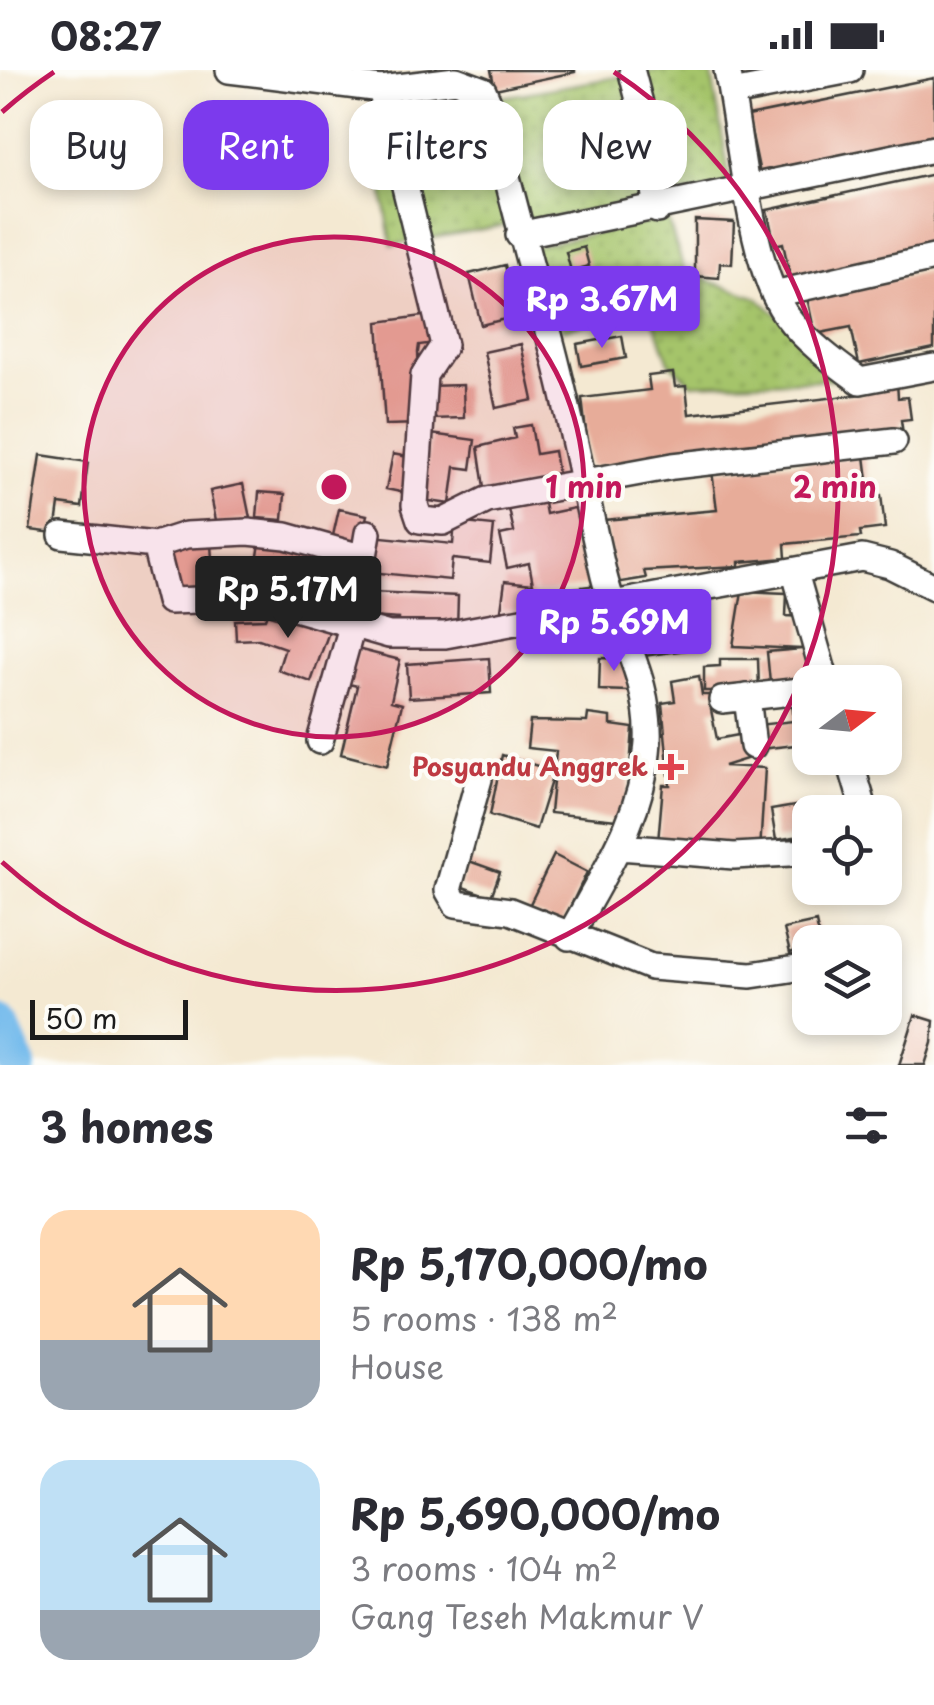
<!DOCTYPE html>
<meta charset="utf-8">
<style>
body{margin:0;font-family:"Playpen Sans",sans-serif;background:#f2f2f3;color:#2b2b33;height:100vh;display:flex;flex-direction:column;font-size:38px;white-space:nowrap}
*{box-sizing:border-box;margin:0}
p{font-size:32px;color:#7c7c81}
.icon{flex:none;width:55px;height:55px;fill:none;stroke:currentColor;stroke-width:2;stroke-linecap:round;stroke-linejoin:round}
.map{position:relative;height:995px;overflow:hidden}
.panel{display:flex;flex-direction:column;background:#fff;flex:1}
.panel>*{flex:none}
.top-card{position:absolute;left:30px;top:30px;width:875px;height:90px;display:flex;gap:20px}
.needle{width:65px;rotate:74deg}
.controls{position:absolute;left:792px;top:595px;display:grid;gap:20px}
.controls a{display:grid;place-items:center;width:110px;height:110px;border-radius:20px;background:#fff;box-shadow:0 5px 15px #0003;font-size:50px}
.scale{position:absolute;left:30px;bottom:25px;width:158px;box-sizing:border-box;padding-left:10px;border:5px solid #1c1c1c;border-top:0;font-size:28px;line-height:35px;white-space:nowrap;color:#1c1c1c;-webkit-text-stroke:8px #fdfcf7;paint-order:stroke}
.price{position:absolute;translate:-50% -85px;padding:0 22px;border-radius:10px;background:#7c3aed;color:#fff;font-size:32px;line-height:65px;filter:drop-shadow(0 2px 5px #0008)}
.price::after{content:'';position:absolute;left:50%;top:60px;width:30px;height:22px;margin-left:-15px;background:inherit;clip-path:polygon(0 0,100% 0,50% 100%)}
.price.active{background:#222;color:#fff}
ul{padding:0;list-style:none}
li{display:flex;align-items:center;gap:30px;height:250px;padding:0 40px}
li span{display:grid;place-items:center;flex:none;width:280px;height:200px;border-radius:30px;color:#555}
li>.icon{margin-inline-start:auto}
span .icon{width:120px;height:120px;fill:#fffc;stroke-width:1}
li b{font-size:42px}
h2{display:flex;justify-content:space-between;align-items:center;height:120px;padding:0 40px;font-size:42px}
.tag{padding:0 35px;border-radius:30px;background:#fff;box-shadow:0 5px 15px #0003;font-size:35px;line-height:90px}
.tag.active{background:#7c3aed;color:#fff}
.status{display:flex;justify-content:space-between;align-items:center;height:70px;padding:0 50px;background:#fff;direction:ltr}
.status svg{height:28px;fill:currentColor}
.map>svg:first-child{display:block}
.grass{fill:url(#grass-dots);stroke:#607044;stroke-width:2.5}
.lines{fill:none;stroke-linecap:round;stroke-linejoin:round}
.river{stroke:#75bbec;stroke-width:38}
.building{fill:#e7ac99}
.minor-casing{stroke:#3c3b37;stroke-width:30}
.minor{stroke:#fff;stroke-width:25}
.ring{fill:none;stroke:#c2185b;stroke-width:5}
.health-dot{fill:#e0444e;stroke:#fdfcf7;stroke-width:4}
.labels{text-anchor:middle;stroke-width:8;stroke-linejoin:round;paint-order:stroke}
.health-label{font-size:25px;font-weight:bold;fill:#be3a42;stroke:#fdfcf7;text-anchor:end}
.centre{fill:#c2185b;stroke:#fdfcf7;stroke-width:5}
.ring-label{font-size:30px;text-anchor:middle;font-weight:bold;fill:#c2185b;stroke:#fdfcf7;stroke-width:8;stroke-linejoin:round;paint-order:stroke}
</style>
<div class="status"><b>08:27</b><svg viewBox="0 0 49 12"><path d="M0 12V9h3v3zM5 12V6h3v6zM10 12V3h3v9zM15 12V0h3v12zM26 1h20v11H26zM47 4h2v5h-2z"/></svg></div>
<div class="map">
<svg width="934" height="995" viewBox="0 0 934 995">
<defs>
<pattern id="grass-dots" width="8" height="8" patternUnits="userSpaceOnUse" patternTransform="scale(2.5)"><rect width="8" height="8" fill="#a5c46b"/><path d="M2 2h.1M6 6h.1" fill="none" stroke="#8da85c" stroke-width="1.8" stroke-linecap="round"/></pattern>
</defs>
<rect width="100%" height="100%" fill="#fdfcf7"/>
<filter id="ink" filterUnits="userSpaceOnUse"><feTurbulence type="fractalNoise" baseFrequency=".01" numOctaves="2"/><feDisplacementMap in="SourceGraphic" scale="20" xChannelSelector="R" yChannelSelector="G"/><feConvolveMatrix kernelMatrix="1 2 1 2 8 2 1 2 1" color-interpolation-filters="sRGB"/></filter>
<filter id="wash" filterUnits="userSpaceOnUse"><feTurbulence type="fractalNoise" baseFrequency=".0048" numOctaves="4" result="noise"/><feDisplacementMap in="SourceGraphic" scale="40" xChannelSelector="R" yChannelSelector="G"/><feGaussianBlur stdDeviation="2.25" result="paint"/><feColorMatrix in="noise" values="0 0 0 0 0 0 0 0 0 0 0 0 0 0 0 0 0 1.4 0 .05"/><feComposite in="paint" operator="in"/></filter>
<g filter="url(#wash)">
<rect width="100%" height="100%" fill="#f4e9d2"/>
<path class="grass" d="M658,0H711L731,116L392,175L370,50Z
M667,148L685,202L758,228L849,309L692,314L669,292L650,240L563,259L532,177Z"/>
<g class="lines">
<path class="river" d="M0,956L17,995"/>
</g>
<g id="blocks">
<path class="building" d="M491,0H575V2L495,19Z
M934,8V73L761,108L748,46Z
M934,104V181L791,211L783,173L775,175L767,140Z
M695,150L734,152L732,194L720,193L719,208L695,206Z
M584,177L589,196L571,201L566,182Z
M505,195L517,246L481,255L469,204Z
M934,201V278L859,294L851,257L815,264L807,227Z
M431,245L435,273L419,275L418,282L421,354L385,355L378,252Z
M622,266L626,288L581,296L577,274Z
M521,274L533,330L496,338L484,282Z
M673,303L675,317L686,316L689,344L864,324L863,316L897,312L898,328L908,327L911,349L901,350L903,364L590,397L582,328L650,320L648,306Z
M463,315L464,348L429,349L427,316Z
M531,355L536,384L554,381L559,411L485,424L478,377L515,368L513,358Z
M431,364L475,370L471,399L455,397L450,434L422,430Z
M393,384L417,389L410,424L386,419Z
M41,385L88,392L82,437L59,434L55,463L30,460Z
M865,386L870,426L881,425L885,458L860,461L861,467L785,474L786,488L739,492V496L644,501L646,508L615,513L604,450L717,440L712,401Z
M243,414L250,448L217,455L210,421Z
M259,422L285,424L283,450L257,448Z
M542,422L546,444L579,437L597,515L536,523L533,514L530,544L501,540L505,511L533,514L529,493L507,498L500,465L514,462L507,430Z
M339,439L367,445L360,476L332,470Z
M455,452L494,456L490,493L452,489L450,510L369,502L372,466L453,474Z
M260,473L326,484L324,494L355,502L347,536L253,518Z
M211,474L214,522L170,525L167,475Z
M742,521L787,523L786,546L803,547L802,579L813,578L817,612L770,613L767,582L802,579L733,576Z
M371,522L458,526L457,560L399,557V549L370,547Z
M702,534L708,577L643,586L637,543Z
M269,538L330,559L311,612L278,600L285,578L259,569L236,570L235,550L265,549Z
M357,579L400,590L391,631L402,634L387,696L341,684L357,616L349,614Z
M489,588L491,623L409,628L407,594Z
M600,588L630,589L629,621L599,620Z
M720,589H758L759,621H704V597L720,596Z
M699,606L702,625H719L721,638L711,640L717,669L749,663L753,687L724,696L765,698L760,782L658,772L663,715H670L662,633L675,631L672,611Z
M810,628V684L797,685L796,675L759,679L757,655L794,651L792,630Z
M588,644L611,647V655L633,658L626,751L550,743L556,681L527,678L530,651L587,652Z
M502,685L554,701L536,759L490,745Z
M795,736L800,766L776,770L771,740Z
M554,785L587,802L561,856L527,840Z
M469,791L500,802L491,827L460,816Z
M816,852L820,872L790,883L784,859Z
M915,945L934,951L932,973L925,995H899Z"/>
</g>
</g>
<g filter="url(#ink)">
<use href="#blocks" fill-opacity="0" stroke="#3c3b37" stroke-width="2.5"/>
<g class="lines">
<g class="minor-casing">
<path id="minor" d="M229,0L381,19L456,10L483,20L489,34C508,116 531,196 552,276C572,352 586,429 604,506C618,563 651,610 648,672C644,746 603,804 569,867
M727,0C741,64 749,194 786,245C804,270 835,293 860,311L934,297
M632,3L643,45L657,140
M381,19L444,275L424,305L415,435L420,450L443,452L487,430L673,396L894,371
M732,23L850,0
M519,165L934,79
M774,224L934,188
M62,465L155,475L186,465L248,462L286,466L364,488
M155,475L169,531L260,528L389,565H445L862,488L890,495L934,517
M795,503L826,612
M747,627L753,676
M722,630L810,620
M320,671L352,556L368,463
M849,688L865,742
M479,709L448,820L456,834L510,841L651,897L751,905L810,896
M620,777L734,786L810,782"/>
</g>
<use href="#minor" class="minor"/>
</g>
</g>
<circle cx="334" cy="417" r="250" fill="#c2185b" fill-opacity=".12"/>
<g class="ring">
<circle cx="334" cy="417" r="250"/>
<path d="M2 42A501 501 0 0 1 54 2M614 2A501 501 0 1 1 2 792"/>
</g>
<path class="health-dot" d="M666 682h10v10h10v10h-10v10h-10v-10h-10v-10h10z"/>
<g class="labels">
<g class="health-label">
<text x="648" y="706">Posyandu Anggrek</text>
</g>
</g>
<circle cx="334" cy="417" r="15" class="centre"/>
<g class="ring-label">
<text x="584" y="428">1 min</text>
<text x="835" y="428">2 min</text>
</g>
</svg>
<div class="controls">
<a><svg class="needle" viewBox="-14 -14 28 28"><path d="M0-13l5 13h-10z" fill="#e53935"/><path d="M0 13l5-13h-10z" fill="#7c7c81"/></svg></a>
<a><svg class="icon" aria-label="locate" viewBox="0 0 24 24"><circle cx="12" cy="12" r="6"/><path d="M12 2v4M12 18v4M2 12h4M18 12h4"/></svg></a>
<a><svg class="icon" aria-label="layers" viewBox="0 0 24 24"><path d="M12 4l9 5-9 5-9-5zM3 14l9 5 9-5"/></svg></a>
</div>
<div class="scale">50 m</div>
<b class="price" style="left:602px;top:281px">Rp 3.67M</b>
<b class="price active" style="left:288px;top:571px">Rp 5.17M</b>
<b class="price" style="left:614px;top:604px">Rp 5.69M</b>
<div class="top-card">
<a class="tag">Buy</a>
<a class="tag active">Rent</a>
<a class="tag">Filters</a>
<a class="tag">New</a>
</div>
</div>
<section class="panel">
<h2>3 homes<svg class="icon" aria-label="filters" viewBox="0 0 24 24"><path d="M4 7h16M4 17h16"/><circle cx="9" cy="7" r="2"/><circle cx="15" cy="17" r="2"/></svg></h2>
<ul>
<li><span style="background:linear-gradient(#ffd9b3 65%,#9aa5b1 0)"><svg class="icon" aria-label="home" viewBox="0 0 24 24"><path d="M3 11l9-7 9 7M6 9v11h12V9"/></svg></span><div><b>Rp 5,170,000/mo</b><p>5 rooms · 138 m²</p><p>House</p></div></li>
<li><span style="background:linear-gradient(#bfe0f5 75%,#9aa5b1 0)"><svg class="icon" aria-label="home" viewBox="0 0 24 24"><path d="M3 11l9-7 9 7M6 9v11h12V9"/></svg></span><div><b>Rp 5,690,000/mo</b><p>3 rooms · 104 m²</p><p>Gang Teseh Makmur V</p></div></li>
</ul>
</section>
